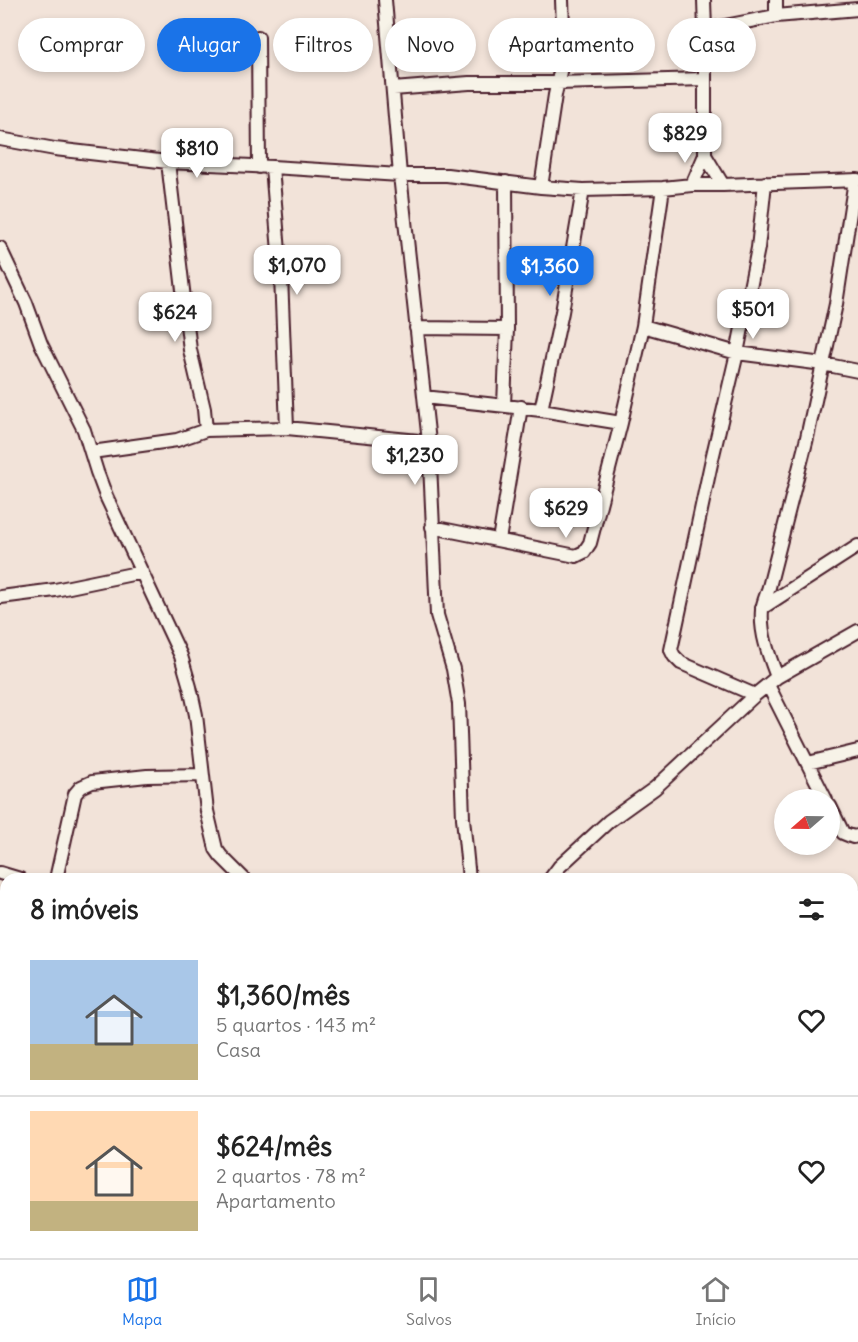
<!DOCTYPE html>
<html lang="pt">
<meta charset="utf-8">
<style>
body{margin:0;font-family:Delius,sans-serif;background:#f2f2f2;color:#222;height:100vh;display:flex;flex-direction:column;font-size:22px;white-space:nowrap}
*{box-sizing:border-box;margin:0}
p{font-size:20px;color:#767676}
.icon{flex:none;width:33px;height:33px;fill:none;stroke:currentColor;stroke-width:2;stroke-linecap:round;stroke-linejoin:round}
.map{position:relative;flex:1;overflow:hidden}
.details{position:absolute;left:0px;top:873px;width:858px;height:386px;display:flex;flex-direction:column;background:#fff;border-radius:18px 18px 0 0;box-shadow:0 3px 9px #0003}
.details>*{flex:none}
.top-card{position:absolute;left:18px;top:18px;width:822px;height:54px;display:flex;gap:12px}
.needle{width:39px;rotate:250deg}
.controls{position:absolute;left:774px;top:789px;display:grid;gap:12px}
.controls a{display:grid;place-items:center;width:66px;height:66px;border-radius:50%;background:#fff;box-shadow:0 3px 9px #0003;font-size:30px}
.price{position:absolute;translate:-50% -51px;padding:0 14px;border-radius:12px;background:#fff;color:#222;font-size:20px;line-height:39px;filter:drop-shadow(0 2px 3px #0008)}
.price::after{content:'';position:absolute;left:50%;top:36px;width:18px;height:14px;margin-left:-9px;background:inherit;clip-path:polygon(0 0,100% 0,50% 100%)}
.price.active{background:#1a73e8;color:#fff}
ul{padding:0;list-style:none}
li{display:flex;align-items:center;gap:18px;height:150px;padding:0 30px}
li+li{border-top:2px solid #e0e0e0}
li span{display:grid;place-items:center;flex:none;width:168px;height:120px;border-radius:0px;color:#555}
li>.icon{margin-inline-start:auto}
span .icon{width:72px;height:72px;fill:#fffc;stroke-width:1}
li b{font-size:26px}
h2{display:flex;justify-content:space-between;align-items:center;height:72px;padding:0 30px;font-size:26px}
.chip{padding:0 21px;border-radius:27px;background:#fff;box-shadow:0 3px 9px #0003;font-size:21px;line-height:54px}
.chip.active{background:#1a73e8;color:#fff}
.tab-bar{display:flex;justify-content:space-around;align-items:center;height:84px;border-top:2px solid #e0e0e0;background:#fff;font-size:16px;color:#767676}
.tab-bar a{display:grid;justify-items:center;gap:3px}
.tab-bar .active{color:#1a73e8}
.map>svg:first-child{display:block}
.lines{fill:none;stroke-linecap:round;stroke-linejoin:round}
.minor-casing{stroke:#4a1f2b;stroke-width:16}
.minor{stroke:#f7f3e8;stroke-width:12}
</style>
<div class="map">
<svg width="858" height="1258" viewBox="0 0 858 1258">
<rect width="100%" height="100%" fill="#f2e3d9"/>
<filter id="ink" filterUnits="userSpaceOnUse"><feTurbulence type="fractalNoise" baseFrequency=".0167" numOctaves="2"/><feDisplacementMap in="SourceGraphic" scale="12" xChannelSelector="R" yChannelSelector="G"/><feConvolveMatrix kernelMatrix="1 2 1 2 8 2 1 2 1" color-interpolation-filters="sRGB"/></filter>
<g filter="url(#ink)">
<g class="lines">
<g class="minor-casing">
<path id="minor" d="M385,0L400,175L429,442L437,615L453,669L459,704L463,818L469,879
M704,0L705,30
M776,16L858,9
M258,37L259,167
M393,89L469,83H557L705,79
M0,139L55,149L168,162L272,167L400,175H447L541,187L583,190L663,188L692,185H723L858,180
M272,167L281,276L287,428
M692,185L705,155
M723,185L705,155V30L776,16V0
M541,187L555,95L564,53L562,0
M0,248L26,303L41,344L84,430L97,472L106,496L181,656L190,687L196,715L207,811L216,849L221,856L244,879
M643,326L737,353L823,364L858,371
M416,328L507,329
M424,397L541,410L621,423
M504,405L507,329L506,182
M541,410L562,312L583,190
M206,430L287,428L429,442
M92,452L177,440L206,430L204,409L190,350L168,162
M432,527L576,556L584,552L590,543L621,423L643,326L663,188
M499,540L521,407
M1,597L55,590L142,572
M762,608L858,546
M777,677C769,656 760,633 762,610C763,602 767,594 769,587L806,442L836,304L855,180
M768,685L826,800
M755,695L681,663L674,656L671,650L712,459L737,353L758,248L765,183
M808,763L858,751
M830,806L843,833L853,837L858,836
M0,873L20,879
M56,879L75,794L81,787L92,782L147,776L203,775
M550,879L559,867L609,821L655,788L755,695L777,677L858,631
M852,898L858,897
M2,995L3,1151
M852,1128L858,1123
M852,1151L858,1153
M162,1252L169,1258
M464,1252L466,1258
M54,1258L63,1252
M531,1258L551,1252
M706,1258L712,1252"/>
</g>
<use href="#minor" class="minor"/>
</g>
</g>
</svg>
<div class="controls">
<a><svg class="needle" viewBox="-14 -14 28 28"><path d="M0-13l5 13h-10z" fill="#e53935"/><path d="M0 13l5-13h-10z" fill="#767676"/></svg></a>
</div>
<b class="price" style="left:685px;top:164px">$829</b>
<b class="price" style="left:197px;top:179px">$810</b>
<b class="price" style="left:297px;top:296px">$1,070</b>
<b class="price active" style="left:550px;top:297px">$1,360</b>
<b class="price" style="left:753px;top:340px">$501</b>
<b class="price" style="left:175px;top:343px">$624</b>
<b class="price" style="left:415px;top:486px">$1,230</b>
<b class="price" style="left:566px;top:539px">$629</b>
<div class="top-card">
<a class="chip">Comprar</a>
<a class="chip active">Alugar</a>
<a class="chip">Filtros</a>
<a class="chip">Novo</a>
<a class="chip">Apartamento</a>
<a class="chip">Casa</a>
</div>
<section class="details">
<h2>8 imóveis<svg class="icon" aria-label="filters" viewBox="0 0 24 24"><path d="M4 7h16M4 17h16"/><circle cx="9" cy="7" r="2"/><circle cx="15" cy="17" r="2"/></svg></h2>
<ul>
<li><span style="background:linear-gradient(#a9c7e8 70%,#c2b280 0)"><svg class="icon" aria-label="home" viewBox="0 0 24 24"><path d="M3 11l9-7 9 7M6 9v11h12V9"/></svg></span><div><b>$1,360/mês</b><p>5 quartos · 143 m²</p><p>Casa</p></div><svg class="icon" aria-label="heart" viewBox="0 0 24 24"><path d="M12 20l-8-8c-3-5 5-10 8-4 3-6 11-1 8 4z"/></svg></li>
<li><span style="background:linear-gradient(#ffd9b3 75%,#c2b280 0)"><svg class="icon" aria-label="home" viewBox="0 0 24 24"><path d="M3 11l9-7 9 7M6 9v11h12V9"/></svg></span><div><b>$624/mês</b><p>2 quartos · 78 m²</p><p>Apartamento</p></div><svg class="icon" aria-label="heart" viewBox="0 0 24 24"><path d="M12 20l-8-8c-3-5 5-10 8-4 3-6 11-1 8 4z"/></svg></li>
</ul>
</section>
</div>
<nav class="tab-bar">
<a class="active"><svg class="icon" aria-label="map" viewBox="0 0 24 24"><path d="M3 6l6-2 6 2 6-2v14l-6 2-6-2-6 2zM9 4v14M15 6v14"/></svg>Mapa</a>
<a><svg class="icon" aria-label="saved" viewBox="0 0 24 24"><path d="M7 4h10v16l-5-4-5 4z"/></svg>Salvos</a>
<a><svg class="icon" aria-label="home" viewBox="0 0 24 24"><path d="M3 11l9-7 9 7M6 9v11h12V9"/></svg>Início</a>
</nav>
